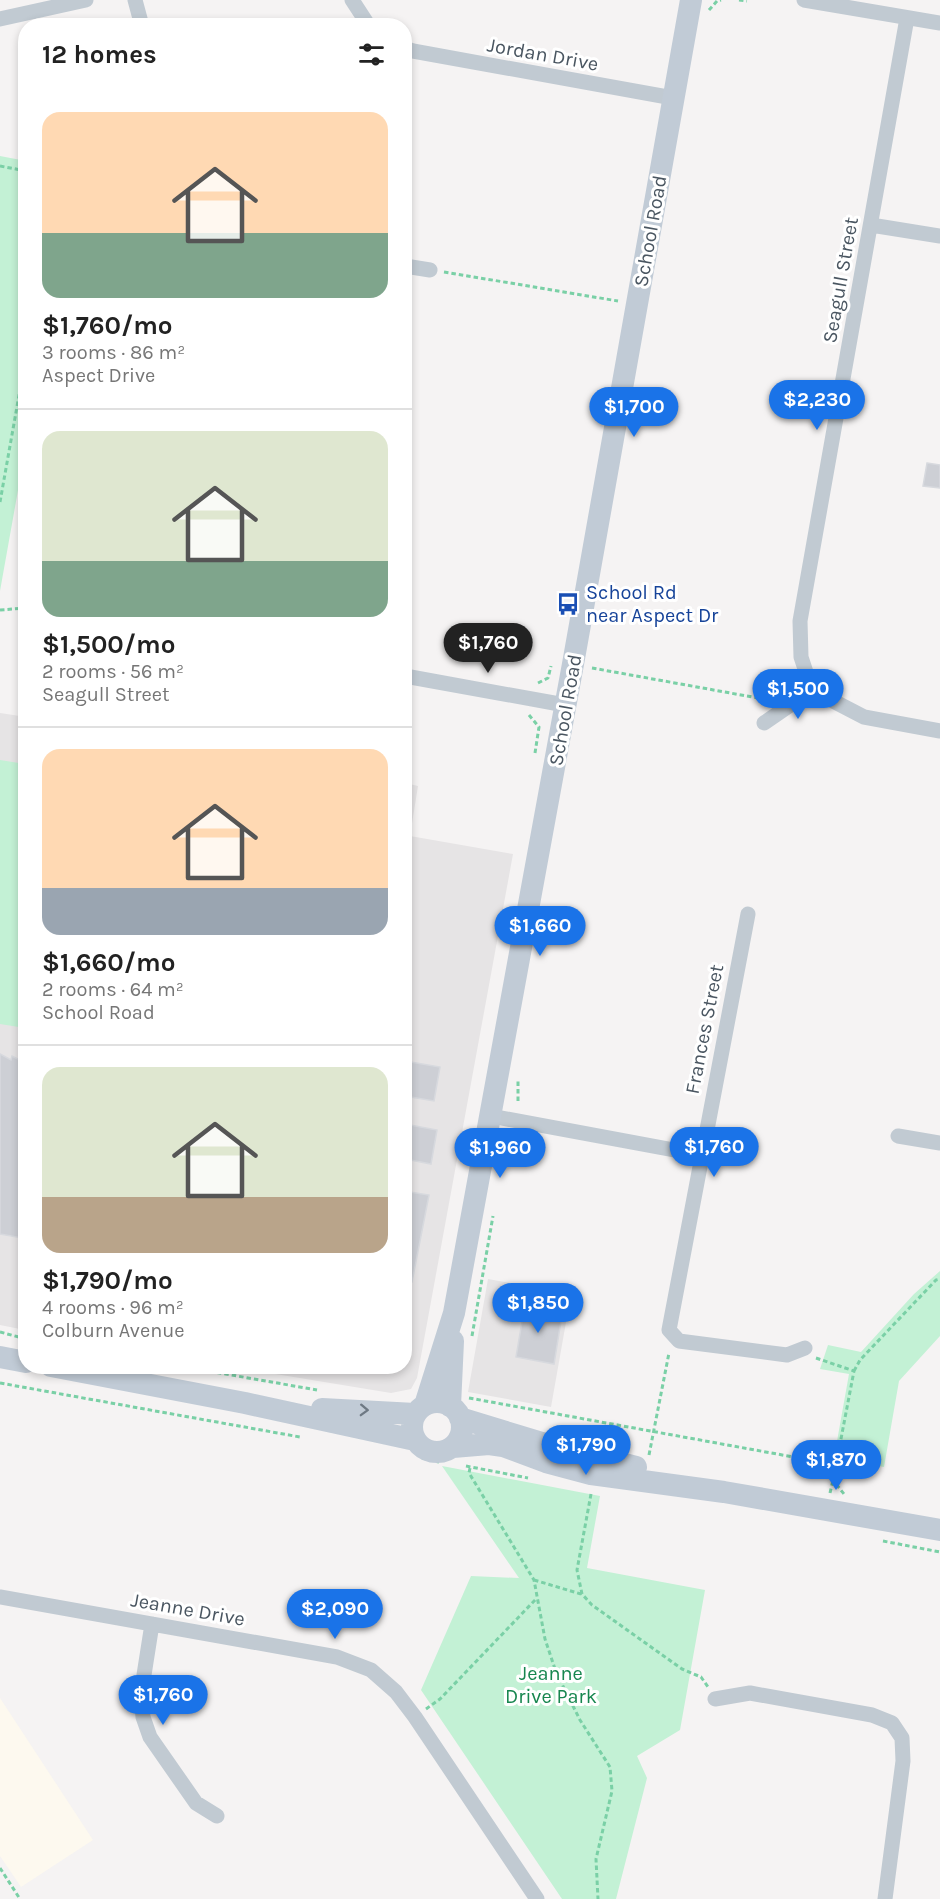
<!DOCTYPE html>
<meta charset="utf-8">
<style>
body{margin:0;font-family:Karla,sans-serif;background:#f2f2f2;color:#222;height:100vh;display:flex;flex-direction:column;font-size:22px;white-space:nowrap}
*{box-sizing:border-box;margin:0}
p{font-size:20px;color:#767676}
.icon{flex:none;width:33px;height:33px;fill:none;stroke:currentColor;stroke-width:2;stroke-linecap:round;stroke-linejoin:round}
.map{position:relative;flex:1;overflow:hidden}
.details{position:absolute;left:18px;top:18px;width:394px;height:1356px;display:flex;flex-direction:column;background:#fff;border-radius:24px;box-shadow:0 3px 9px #0003}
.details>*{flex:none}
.price{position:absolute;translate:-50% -51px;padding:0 14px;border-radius:21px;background:#1a73e8;color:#fff;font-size:20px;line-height:39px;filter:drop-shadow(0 2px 3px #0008)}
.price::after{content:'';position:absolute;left:50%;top:36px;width:18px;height:14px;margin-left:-9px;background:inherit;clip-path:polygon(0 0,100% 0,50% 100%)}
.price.on{background:#222;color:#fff}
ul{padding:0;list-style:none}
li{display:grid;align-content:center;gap:12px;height:318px;padding:0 24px}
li+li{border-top:2px solid #e0e0e0}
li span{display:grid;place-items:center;height:186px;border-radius:18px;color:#555}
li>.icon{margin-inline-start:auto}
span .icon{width:108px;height:108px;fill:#fffc;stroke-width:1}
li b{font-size:26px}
h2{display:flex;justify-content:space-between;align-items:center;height:72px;padding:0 24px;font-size:26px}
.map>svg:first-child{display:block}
.commercial{fill:#fdf9ef}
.education{fill:#e6e4e5}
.green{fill:#c3f1d5}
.building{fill:#cdcfd5;stroke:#d7d9de;stroke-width:1.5}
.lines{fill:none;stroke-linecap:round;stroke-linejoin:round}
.path{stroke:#7ad0a6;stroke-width:3;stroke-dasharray:4.5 3;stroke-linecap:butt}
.street{stroke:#c1cad2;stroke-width:15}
.secondary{stroke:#c1cbd6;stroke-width:22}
.oneway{stroke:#6e7984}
.labels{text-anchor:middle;stroke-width:6;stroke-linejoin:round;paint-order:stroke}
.street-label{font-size:20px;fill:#4a5661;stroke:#fff}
.transit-label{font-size:20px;fill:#164399;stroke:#fff;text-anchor:start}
.park-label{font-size:20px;fill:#17864f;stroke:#fff}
</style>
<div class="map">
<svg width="940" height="1899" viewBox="0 0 940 1899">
<rect width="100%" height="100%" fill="#f5f3f3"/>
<path class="commercial" d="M0,1698L93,1840L21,1887L0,1856Z"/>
<path class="education" d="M0,713L26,717L25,1330L0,1325Z
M405,783L418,786L410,836L513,854L417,1378L411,1389L391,1393L232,1367L405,1366Z
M488,1279L571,1294L551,1407L468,1392Z"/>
<path class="green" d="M0,156L26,161L25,451L0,591Z
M0,760L25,764V1028L0,1024Z
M940,1271V1336L899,1381L884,1467L834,1458L849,1374L820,1369L828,1345L861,1352L914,1294Z
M442,1466L600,1496L587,1568L705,1590L680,1730L637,1756L647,1778L616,1899H562L421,1690L471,1576L519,1578Z"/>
<path class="building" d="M927,463L940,465V488L923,486Z
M0,1054L11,1060L12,1056L26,1063V1221L22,1238L0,1234Z
M405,1061L440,1067L434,1101L405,1096Z
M405,1124L437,1130L431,1164L405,1159Z
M410,1192L429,1195L412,1282L405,1281V1197L408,1198Z
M522,1301L551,1306L549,1319L561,1321L554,1364L516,1357L523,1316H519Z"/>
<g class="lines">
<path class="path" d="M739,0L747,1
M709,10L717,1L721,0
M0,166L26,171
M444,272L618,301
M0,502L26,356
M0,610L26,608
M592,668L769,700
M538,683L548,678L551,666
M529,715L539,727L535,753
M518,1101V1079
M503,1162L507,1147L516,1141L512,1137
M0,1332L26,1339
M472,1336L493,1216
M816,1358L854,1371L835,1470
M180,1366L317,1390
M854,1371L860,1360L936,1280L940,1279
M0,1383L300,1437
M469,1398L832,1464L836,1484L844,1494
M649,1455L669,1353
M422,1458L439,1462
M466,1466L528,1478
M470,1468L469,1473L534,1580L545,1639L556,1672L580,1720L610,1767L612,1791L596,1859L598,1899
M830,1493L834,1476
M591,1494L577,1570L582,1594L592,1605L682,1669L701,1677L708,1687
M883,1541L940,1552
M534,1580L581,1594
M426,1709L440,1699L536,1599
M0,1868L20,1899"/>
<path class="street" d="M135,0L142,26
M352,0L369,26
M804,0L940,23
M907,18L800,621L801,657L812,690L864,717L940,731
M0,19L86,0
M405,48L413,51L673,98
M871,225L940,236
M405,266L430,270
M405,676L565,705
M764,723L812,690
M748,914L669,1330L679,1341L787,1355L805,1348
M491,1116L701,1155
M898,1136L940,1143
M0,1597L337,1657L371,1670L396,1692L415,1717L537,1899
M152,1624L141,1694L143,1717L150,1737L196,1803L217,1816
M715,1699L750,1693L872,1715L892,1723L902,1738L903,1761L885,1899"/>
<path class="secondary" d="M0,1357L26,1362
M51,1366L245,1403L415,1440
M412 1427a25 25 0 1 1 50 0a25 25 0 1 1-50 0Z
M425,1405L454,1313L573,664L691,0
M450,1406L453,1341
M322,1409L415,1414
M460,1418L542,1443L636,1467
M453,1447L489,1444L503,1446L546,1462L591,1474L724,1492L940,1530"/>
</g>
<defs><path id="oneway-chevron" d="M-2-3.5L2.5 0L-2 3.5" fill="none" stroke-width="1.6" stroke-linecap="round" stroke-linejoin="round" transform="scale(1.5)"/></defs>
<use class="oneway" href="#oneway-chevron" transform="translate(364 1410) rotate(2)"/>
<defs>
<g id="bus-bare" transform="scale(1.8)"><path d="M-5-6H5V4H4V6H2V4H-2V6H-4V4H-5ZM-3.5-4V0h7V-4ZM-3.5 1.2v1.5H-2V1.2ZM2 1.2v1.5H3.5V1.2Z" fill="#1a4fb4" stroke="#fff" stroke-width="2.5" paint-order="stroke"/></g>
</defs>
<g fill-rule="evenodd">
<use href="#bus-bare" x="568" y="604"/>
</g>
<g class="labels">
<g class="street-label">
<text transform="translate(543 54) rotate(10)" y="7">Jordan Drive</text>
<text transform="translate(650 231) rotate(-80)" y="7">School Road</text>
<text transform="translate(840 280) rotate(-80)" y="7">Seagull Street</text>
<text transform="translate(565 710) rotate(-80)" y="7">School Road</text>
<text transform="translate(704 1029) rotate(-79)" y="7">Frances Street</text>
<text transform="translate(188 1609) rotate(10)" y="7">Jeanne Drive</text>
</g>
<g class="transit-label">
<text x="586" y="599">School Rd<tspan x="586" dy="23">near Aspect Dr</tspan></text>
</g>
<g class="park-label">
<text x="551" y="1680">Jeanne<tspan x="551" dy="23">Drive Park</tspan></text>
</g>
</g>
</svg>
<b class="price" style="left:817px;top:431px">$2,230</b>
<b class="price" style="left:634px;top:438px">$1,700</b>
<b class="price on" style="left:488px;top:674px">$1,760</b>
<b class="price" style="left:798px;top:720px">$1,500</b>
<b class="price" style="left:540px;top:957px">$1,660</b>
<b class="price" style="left:714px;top:1178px">$1,760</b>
<b class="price" style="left:500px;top:1179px">$1,960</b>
<b class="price" style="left:538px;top:1334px">$1,850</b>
<b class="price" style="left:586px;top:1476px">$1,790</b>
<b class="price" style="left:836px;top:1491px">$1,870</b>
<b class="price" style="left:335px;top:1640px">$2,090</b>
<b class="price" style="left:163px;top:1726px">$1,760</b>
<section class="details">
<h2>12 homes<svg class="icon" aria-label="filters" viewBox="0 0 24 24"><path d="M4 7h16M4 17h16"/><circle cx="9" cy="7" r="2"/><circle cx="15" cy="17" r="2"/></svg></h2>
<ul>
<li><span style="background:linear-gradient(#ffd9b3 65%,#7fa58c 0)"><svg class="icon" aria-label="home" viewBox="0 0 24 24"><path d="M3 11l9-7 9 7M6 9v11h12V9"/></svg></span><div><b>$1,760/mo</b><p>3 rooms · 86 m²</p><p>Aspect Drive</p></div></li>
<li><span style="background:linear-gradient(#dfe7d0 70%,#7fa58c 0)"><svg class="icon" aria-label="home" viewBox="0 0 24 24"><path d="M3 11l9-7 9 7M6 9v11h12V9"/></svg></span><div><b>$1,500/mo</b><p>2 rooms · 56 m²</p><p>Seagull Street</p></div></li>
<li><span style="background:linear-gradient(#ffd9b3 75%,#9aa5b1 0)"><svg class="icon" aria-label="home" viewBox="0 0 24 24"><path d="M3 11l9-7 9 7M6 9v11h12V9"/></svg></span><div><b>$1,660/mo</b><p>2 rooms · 64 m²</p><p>School Road</p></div></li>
<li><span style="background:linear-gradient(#dfe7d0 70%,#b9a48a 0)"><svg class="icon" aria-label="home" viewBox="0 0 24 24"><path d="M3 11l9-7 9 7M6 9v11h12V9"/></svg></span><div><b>$1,790/mo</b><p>4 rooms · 96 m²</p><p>Colburn Avenue</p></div></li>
</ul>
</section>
</div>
